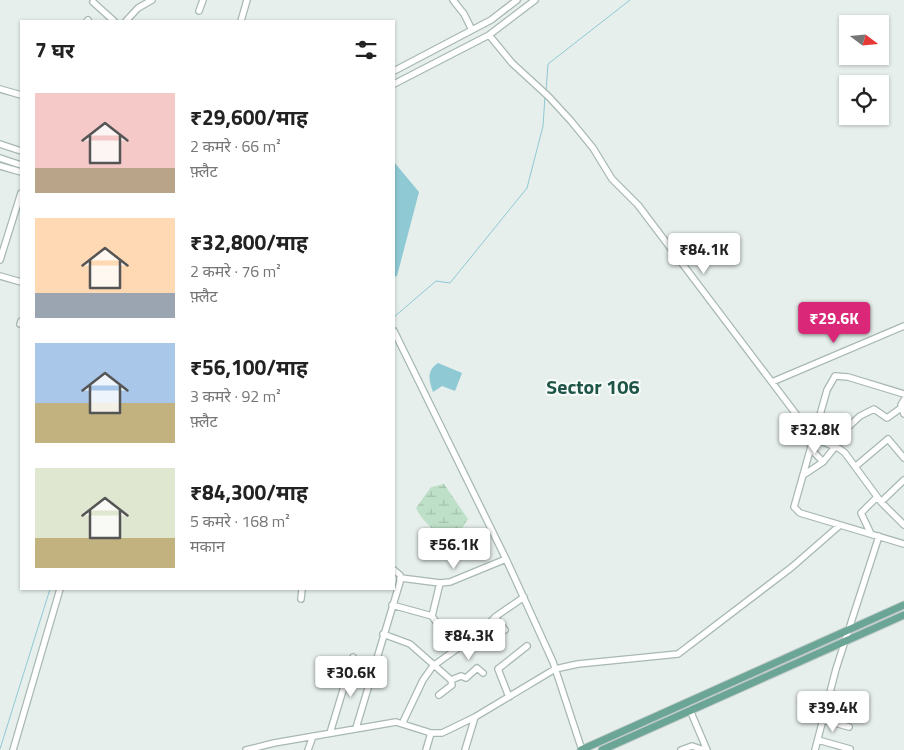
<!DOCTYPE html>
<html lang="hi">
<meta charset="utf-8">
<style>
body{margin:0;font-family:"Titillium Web","Noto Sans Devanagari",sans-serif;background:#f6f6f6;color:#222;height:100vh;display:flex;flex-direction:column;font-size:19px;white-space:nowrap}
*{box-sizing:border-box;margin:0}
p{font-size:16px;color:#767676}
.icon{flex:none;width:28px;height:28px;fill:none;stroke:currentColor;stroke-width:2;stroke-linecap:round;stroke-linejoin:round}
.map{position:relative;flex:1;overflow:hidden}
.drawer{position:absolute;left:20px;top:20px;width:375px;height:570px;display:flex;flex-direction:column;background:#fff;border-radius:0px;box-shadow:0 1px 4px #0004}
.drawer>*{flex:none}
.needle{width:32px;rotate:106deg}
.tools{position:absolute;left:839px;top:15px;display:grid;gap:10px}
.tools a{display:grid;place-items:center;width:50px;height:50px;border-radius:0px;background:#fff;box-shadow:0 1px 4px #0004;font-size:25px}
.price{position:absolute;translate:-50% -42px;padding:0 11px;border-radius:5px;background:#fff;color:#222;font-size:16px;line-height:32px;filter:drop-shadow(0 1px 2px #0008)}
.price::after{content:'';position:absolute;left:50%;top:30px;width:15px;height:11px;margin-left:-8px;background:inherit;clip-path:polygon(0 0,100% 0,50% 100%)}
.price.current{background:#db2777;color:#fff}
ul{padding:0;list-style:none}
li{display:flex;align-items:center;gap:15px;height:125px;padding:0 15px}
li span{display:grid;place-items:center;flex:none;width:140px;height:100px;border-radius:0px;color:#555}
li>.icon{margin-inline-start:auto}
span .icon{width:60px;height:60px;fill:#fffc;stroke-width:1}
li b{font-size:21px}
h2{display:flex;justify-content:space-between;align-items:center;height:60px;padding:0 15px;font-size:21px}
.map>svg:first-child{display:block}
.wetland{fill:url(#wetland-marsh)}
.water{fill:#8ec9d4}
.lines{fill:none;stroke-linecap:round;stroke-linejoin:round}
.stream{stroke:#8ec9d4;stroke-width:1}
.minor-casing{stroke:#a8b8b2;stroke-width:8}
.major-casing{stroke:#c2cac8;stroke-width:9}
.minor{stroke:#fff;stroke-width:5.5}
.major{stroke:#6aa596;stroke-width:7}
.labels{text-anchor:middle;stroke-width:4;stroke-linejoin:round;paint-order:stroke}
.district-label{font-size:20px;font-weight:bold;fill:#1f5548;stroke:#f7fbf9}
</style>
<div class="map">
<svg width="904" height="750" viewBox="0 0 904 750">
<defs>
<pattern id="wetland-marsh" width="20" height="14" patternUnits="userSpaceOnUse" patternTransform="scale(1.25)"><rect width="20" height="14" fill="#bfe0c8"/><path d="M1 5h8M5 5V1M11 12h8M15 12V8" fill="none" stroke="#a4c1ad"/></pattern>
</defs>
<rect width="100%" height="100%" fill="#e6efeb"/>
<path class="wetland" d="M444,484L468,519L453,542C437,532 424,525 416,508L431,487Z"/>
<path class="water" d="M394,162L419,192L397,276L394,277Z
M438,363L462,373L455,391L442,386L433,392C429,380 426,371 438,363Z"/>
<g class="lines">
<path class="stream" d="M546,92L548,64L630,0
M394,317L436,281L450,283L527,188L543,126L545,96
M0,749L50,589"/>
<g class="minor-casing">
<path id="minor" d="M453,0L464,14L472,30
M93,2L114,21
M199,11L203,0
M87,21L88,20
M126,21L138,8L152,0
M241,21L247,0
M489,35L512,63L549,97L571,121L593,148L612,179L638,205L814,438L840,449L845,453L881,502L904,525
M394,71L491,20L517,0
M394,84L489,35L535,0
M0,89L21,95
M0,144L21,151
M0,158L21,165
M0,166L21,172
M0,260L21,193
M0,276L21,282
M20,324L21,321
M394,331L506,559L553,662L582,750
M772,382L904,326
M904,394L848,377L835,376L827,390L794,507L800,513L904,544
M904,400L901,405L904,414
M830,444L860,416L874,409L887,418L901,408
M811,449L823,462
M856,466L888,439L904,458
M805,474L823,462L835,447
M881,502L904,480
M871,534L861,513L877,497
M401,578L440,583L450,582L506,559
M440,583L432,616L454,649
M301,599L302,589
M392,605L432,616
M495,617L505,630
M383,634L410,644L451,680L452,685L439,695
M451,680L461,676L466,678L477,668L483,673
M509,697L498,669L527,646
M690,710L707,750
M824,720L849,727
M403,722L423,680L433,666L482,631L495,617L524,597
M356,728L400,582V575L394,570
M330,733L353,657
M818,740L850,749
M13,750L60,589
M246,750L274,743L396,722L431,733H442L475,717L555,669L578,664L678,654L792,567L839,526
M308,750L313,736
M426,750L431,733
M465,750L475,717
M681,750L692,746L704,750
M815,750L836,669L879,536"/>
</g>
<g class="major-casing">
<path id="major" d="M581,750L904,605
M602,750L904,615"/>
</g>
<use href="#minor" class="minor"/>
<use href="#major" class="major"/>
</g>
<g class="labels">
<g class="district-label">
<text x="593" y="394">Sector 106</text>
</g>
</g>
</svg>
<div class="tools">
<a><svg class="needle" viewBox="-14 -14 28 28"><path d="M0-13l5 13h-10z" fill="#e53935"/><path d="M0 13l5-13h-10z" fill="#767676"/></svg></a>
<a><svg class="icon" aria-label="locate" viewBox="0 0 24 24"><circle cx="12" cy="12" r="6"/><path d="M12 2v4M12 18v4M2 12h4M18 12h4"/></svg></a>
</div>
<b class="price" style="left:704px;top:275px">₹84.1K</b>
<b class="price current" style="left:834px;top:344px">₹29.6K</b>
<b class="price" style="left:815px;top:455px">₹32.8K</b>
<b class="price" style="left:454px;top:570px">₹56.1K</b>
<b class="price" style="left:469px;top:661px">₹84.3K</b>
<b class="price" style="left:351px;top:698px">₹30.6K</b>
<b class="price" style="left:833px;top:733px">₹39.4K</b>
<section class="drawer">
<h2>7 घर<svg class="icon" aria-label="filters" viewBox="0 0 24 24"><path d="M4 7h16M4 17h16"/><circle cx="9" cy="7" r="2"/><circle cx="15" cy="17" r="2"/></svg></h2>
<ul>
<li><span style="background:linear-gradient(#f6c9c9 75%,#b9a48a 0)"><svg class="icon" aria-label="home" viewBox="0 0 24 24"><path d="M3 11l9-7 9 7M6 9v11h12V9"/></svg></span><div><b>₹29,600/माह</b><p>2 कमरे · 66 m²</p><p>फ़्लैट</p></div></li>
<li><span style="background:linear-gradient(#ffd9b3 75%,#9aa5b1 0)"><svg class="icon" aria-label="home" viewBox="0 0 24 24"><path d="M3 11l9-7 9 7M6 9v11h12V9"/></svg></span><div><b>₹32,800/माह</b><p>2 कमरे · 76 m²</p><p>फ़्लैट</p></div></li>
<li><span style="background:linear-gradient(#a9c7e8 60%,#c2b280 0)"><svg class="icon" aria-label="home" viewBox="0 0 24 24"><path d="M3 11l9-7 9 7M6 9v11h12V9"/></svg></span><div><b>₹56,100/माह</b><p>3 कमरे · 92 m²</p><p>फ़्लैट</p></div></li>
<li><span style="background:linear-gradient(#dfe7d0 70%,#c2b280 0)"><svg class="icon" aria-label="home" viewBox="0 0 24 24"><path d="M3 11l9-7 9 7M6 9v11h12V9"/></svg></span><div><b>₹84,300/माह</b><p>5 कमरे · 168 m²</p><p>मकान</p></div></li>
</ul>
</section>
</div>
